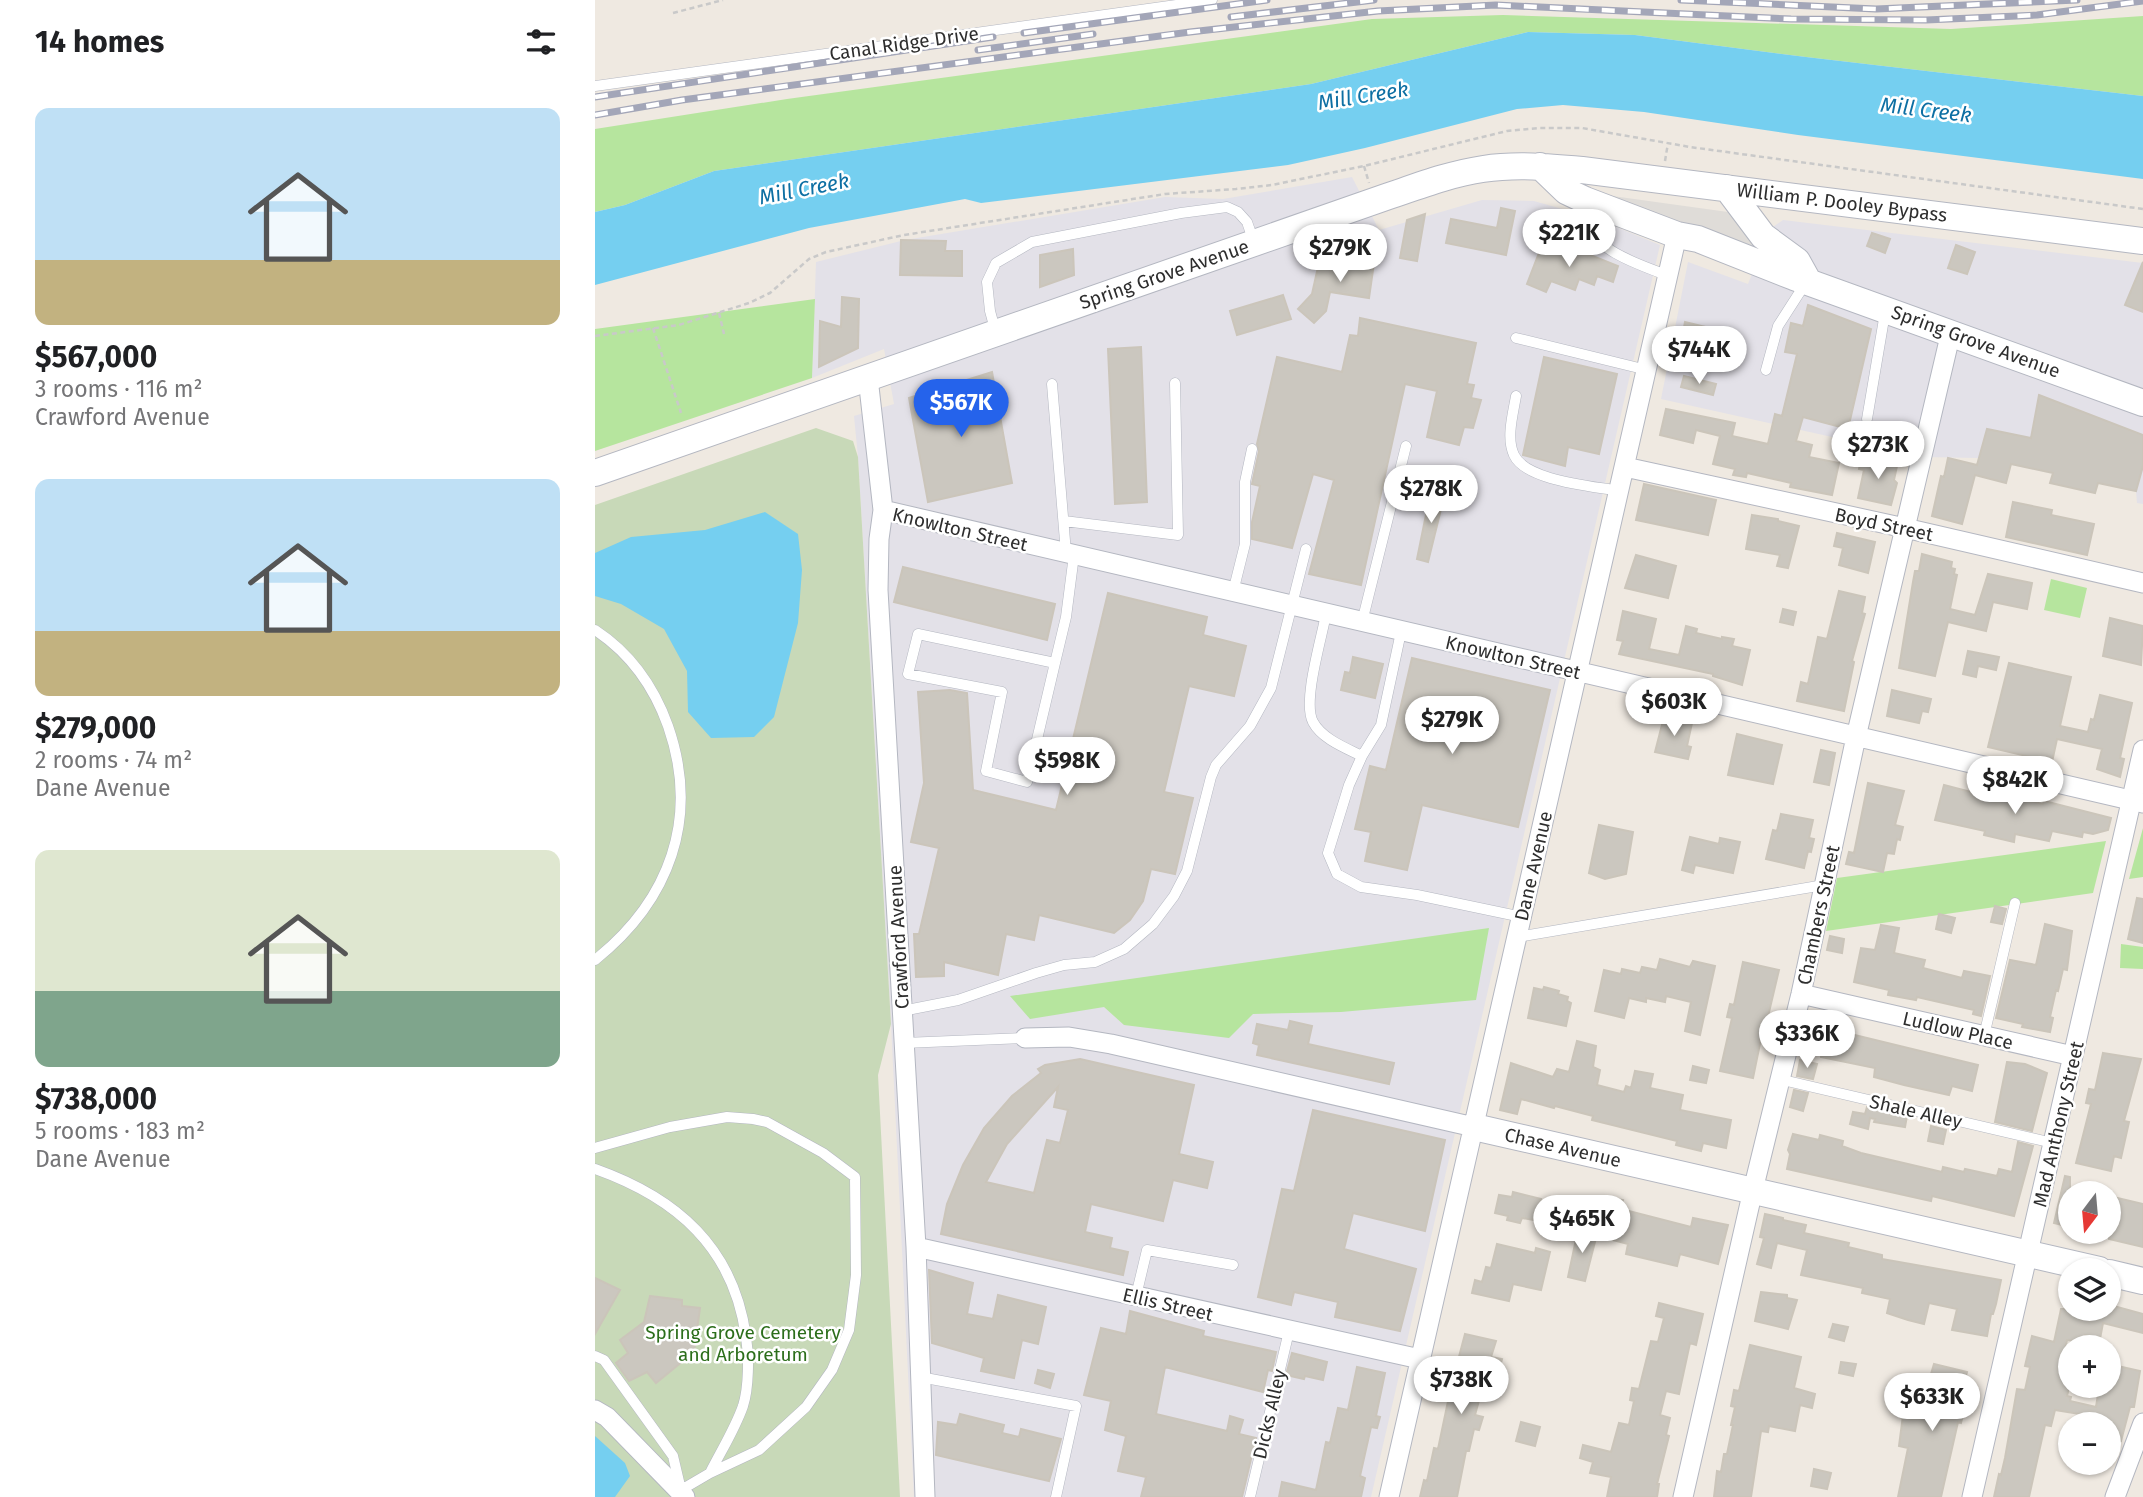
<!DOCTYPE html>
<meta charset="utf-8">
<style>
body{margin:0;font-family:"Fira Sans",sans-serif;background:#f2f2f2;color:#202124;height:100vh;display:flex;flex-direction:column;font-size:26px;white-space:nowrap}
*{box-sizing:border-box;margin:0}
p{font-size:23px;color:#757577}
.icon{flex:none;width:38px;height:38px;fill:none;stroke:currentColor;stroke-width:2;stroke-linecap:round;stroke-linejoin:round}
.map{position:relative;flex:1;overflow:hidden}
.sheet{display:flex;flex-direction:column;background:#fff;width:595px}
.sheet>*{flex:none}
.needle{width:46px;rotate:196deg}
.controls{position:absolute;left:1463px;top:1181px;display:grid;gap:14px}
.controls a{display:grid;place-items:center;width:63px;height:63px;border-radius:50%;background:#fff;box-shadow:0 2px 5px #0004;font-size:35px}
.price{position:absolute;translate:-50% -60px;padding:0 16px;border-radius:24px;background:#fff;color:#222;font-size:23px;line-height:46px;filter:drop-shadow(0 2px 4px #0008)}
.price::after{content:'';position:absolute;left:50%;top:42px;width:21px;height:16px;margin-left:-10px;background:inherit;clip-path:polygon(0 0,100% 0,50% 100%)}
.price.current{background:#2563eb;color:#fff}
ul{padding:0;list-style:none}
li{display:grid;align-content:center;gap:14px;height:371px;padding:0 35px}
li span{display:grid;place-items:center;height:217px;border-radius:14px;color:#555}
li>.icon{margin-inline-start:auto}
span .icon{width:126px;height:126px;fill:#fffc;stroke-width:1}
li b{font-size:30px}
h2{display:flex;justify-content:space-between;align-items:center;height:84px;padding:0 35px;font-size:30px}
main{display:flex;flex:1;min-height:0}
.map>svg:first-child{display:block}
.industrial{fill:#e3e1e8}
.green{fill:#b6e59e}
.cemetery{fill:#c8d9b8}
.plaza{fill:#dfdcd8}
.water{fill:#75cff0}
.building{fill:#cbc7bf;stroke:#cbc5ba;stroke-width:2;fill-rule:evenodd}
.lines{fill:none;stroke-linecap:round;stroke-linejoin:round}
.lane-casing{stroke:#b4b7c1;stroke-width:11}
.street-casing{stroke:#b4b7c1;stroke-width:21}
.secondary-casing{stroke:#b4b7c1;stroke-width:28}
.path{stroke:#c9c9c9;stroke-width:2.5;stroke-dasharray:5 3.5;stroke-linecap:butt}
.lane{stroke:#fff;stroke-width:10}
.street{stroke:#fff;stroke-width:19}
.secondary{stroke:#fff;stroke-width:26}
.rail-casing{stroke:#a3a6b8;stroke-width:7}
.rail{stroke:#fff;stroke-width:4.5;stroke-dasharray:13;stroke-linecap:butt}
.labels{text-anchor:middle;stroke-width:5;stroke-linejoin:round;paint-order:stroke}
.street-label{font-size:19px;fill:#2e2e2e;stroke:#fff}
.park-label{font-size:19px;fill:#2c6e1b;stroke:#fff}
.water-label{font-size:21px;font-style:italic;fill:#0d6fa3;stroke:#fff}
</style>
<main>
<section class="sheet">
<h2>14 homes<svg class="icon" aria-label="filters" viewBox="0 0 24 24"><path d="M4 7h16M4 17h16"/><circle cx="9" cy="7" r="2"/><circle cx="15" cy="17" r="2"/></svg></h2>
<ul>
<li><span style="background:linear-gradient(#bfe0f5 70%,#c2b280 0)"><svg class="icon" aria-label="home" viewBox="0 0 24 24"><path d="M3 11l9-7 9 7M6 9v11h12V9"/></svg></span><div><b>$567,000</b><p>3 rooms · 116 m²</p><p>Crawford Avenue</p></div></li>
<li><span style="background:linear-gradient(#bfe0f5 70%,#c2b280 0)"><svg class="icon" aria-label="home" viewBox="0 0 24 24"><path d="M3 11l9-7 9 7M6 9v11h12V9"/></svg></span><div><b>$279,000</b><p>2 rooms · 74 m²</p><p>Dane Avenue</p></div></li>
<li><span style="background:linear-gradient(#dfe7d0 65%,#7fa58c 0)"><svg class="icon" aria-label="home" viewBox="0 0 24 24"><path d="M3 11l9-7 9 7M6 9v11h12V9"/></svg></span><div><b>$738,000</b><p>5 rooms · 183 m²</p><p>Dane Avenue</p></div></li>
</ul>
</section>
<div class="map">
<svg width="1548" height="1497" viewBox="0 0 1548 1497">
<rect width="100%" height="100%" fill="#efe9e1"/>
<path class="industrial" d="M757,177L784,230L887,200L939,201L999,218L1065,245L776,1497H319L296,1024L263,457L259,416L299,404L289,349L217,378L221,262L310,240L570,197L628,199Z
M1188,220L1548,263V504L1542,503L1541,491L1384,458L1327,457L1066,399L1093,262L1153,284L1175,229Z"/>
<path class="green" d="M908,15L1356,29L1548,16V96L1211,57L1040,35L933,32L716,84L119,171L30,205L0,212V129L192,99L777,19Z
M220,299L217,378L0,451V329Z
M1456,579L1492,588L1485,618L1449,610Z
M1548,828V877L1534,879Z
M1511,841L1498,893L1231,931L1242,878Z
M894,928L881,1000L746,1012L658,1014L634,1038L529,1025L509,1007L435,1019L415,996Z
M1526,944L1548,947V969L1525,968Z"/>
<path class="cemetery" d="M221,428L258,441L263,457L296,1024L283,1075L305,1497H0V505Z"/>
<path class="plaza" d="M1003,194L1133,212L1177,254L1092,226Z"/>
<path class="water" d="M933,32L1040,35L1211,57L1548,96V179L1203,135L1049,112L968,105L922,109L770,148L693,165L386,203L370,199L214,228L0,285V212L30,205L119,171L716,84Z
M170,512L203,534L207,570L203,623L179,717L159,737L116,738L93,712L92,671L69,629L26,604L0,596V553L36,537L110,530Z
M0,1436L30,1463L35,1476L20,1497H0Z"/>
<path class="building" d="M906,208L920,211L911,255L851,243L856,219L902,228Z
M830,214L822,261L805,258L812,220Z
M1277,233L1295,239L1290,253L1272,246Z
M306,240L351,241L350,251H367V276L305,275Z
M947,245L967,253L970,245L1023,266L1018,282L1002,276L999,285L984,279L980,290L956,281L951,292L932,284Z
M1361,245L1380,252L1372,274L1353,268Z
M478,249L479,275L445,287V255Z
M754,252L780,256L774,298L735,292L731,311L719,323L703,309L717,294L723,267L752,265Z
M1548,262V312L1530,305Z
M688,295L696,319L642,335L635,311Z
M247,297L264,299L263,348L224,367L225,321L246,327Z
M1213,305L1276,329L1253,429L1208,417L1201,441L1217,445L1214,457L1244,463L1237,495L1195,487L1196,483L1152,473L1151,477L1138,475L1140,469L1118,464L1125,436L1101,430L1098,443L1065,435L1071,409L1140,423L1137,436L1173,444L1180,414L1187,416L1202,354L1190,352L1196,323L1208,326Z
M765,318L881,343L872,384L879,385L876,398L886,400L878,428L869,427L864,445L832,437L842,391L810,384L766,585L714,574L739,480L718,474L697,548L657,539V522L665,486L657,484L664,451L662,444L682,357L747,372L755,335L763,336Z
M1090,322L1123,330L1119,345L1087,338Z
M546,347L552,502L520,504L513,349Z
M949,357L1022,374L1004,454L973,447L970,466L928,455Z
M397,372L417,483L333,502L314,398Z
M1089,376L1121,384L1118,395L1086,387Z
M1444,395L1548,435V466L1541,491L1503,483L1500,493L1455,483L1458,473L1416,464L1411,483L1380,475L1367,524L1337,516L1346,476L1349,477L1353,458L1382,465L1392,429L1436,438Z
M1267,457L1302,466L1299,480L1302,483L1296,505L1263,498L1269,470L1264,469Z
M1049,484L1121,500L1113,535L1041,520Z
M836,490L850,493L833,562L822,559Z
M1418,502L1457,510L1456,515L1499,524L1492,555L1411,537Z
M1157,515L1183,519V521L1204,526L1193,568L1182,566L1185,555L1151,549Z
M1242,533L1280,542L1273,573L1244,565L1248,548L1239,546Z
M1327,554L1357,562L1356,568L1360,569L1359,574L1362,575L1355,609L1380,615L1393,574L1437,583L1432,609L1398,602L1391,631L1353,622L1340,676L1304,668L1318,582L1320,571H1324Z
M1041,555L1081,566L1073,598L1030,588Z
M308,567L460,604L452,640L299,602Z
M1244,591L1270,597L1267,613L1270,614L1257,661L1259,662L1249,711L1202,701L1206,682L1213,684L1223,637L1232,639Z
M513,593L612,617L608,635L651,646L639,696L594,686L569,792L598,798L580,874L556,869L548,901L535,920L519,933L444,915L439,940L411,934L403,975L349,962V976L321,977L319,934H324L344,848L316,842L329,783L323,692L355,690L372,693L378,790L461,810Z
M1188,609L1201,612L1198,625L1185,622Z
M1028,611L1061,619L1054,649L1084,655L1091,626L1102,629L1101,633L1127,639V637L1139,639L1137,646L1155,650L1147,685L1118,676V674L1024,654L1028,641L1022,640Z
M1515,618L1548,626L1546,665L1508,656Z
M1373,651L1404,657L1401,670L1383,666L1381,677L1368,674Z
M758,657L788,664L780,698L746,690L750,672L755,673Z
M817,658L955,690L923,827L827,805L812,870L770,861L776,832L760,829L775,766L791,770Z
M1414,663L1476,677L1465,726L1493,732L1496,719L1499,720L1505,695L1537,703L1525,758L1529,759L1525,777L1502,769L1507,749L1462,739L1457,762L1393,747Z
M1297,690L1336,699L1333,712L1327,711L1324,723L1292,716Z
M1069,717L1097,723L1092,746L1096,747L1093,759L1060,752Z
M1142,734L1187,745L1178,784L1133,775Z
M1226,750L1240,753L1234,785L1219,782Z
M1273,783L1309,791L1300,825L1308,827L1305,840L1302,839L1299,854L1292,853L1288,872L1251,864L1254,852L1259,853Z
M1349,785L1399,798L1400,793L1448,804L1449,801L1516,818L1513,830L1498,834L1488,832L1487,837L1457,831L1454,841L1420,834L1419,842L1389,835L1390,831L1340,820Z
M1186,814L1218,820L1214,838L1219,839L1216,852L1213,851L1209,868L1171,859L1178,830L1182,831Z
M1004,825L1038,832L1031,874L1010,879L994,873Z
M1095,837L1124,844L1125,838L1145,842L1138,873L1100,865L1098,873L1087,870Z
M1542,898L1548,899V943L1533,939Z
M1400,906L1411,909L1407,924L1396,922Z
M1344,914L1360,918L1356,933L1341,929Z
M1450,924L1477,931L1472,970L1468,969L1463,991L1461,990L1455,1017L1458,1018L1455,1032L1427,1027L1428,1024L1401,1018L1415,960L1441,965Z
M1286,925L1304,928L1299,953L1330,960L1328,968L1367,978L1369,971L1395,976L1386,1016L1378,1014L1379,1010L1322,997L1321,1000L1293,995L1294,990L1259,982L1266,948L1280,950Z
M1235,936L1249,939L1247,953L1232,950Z
M1065,959L1095,967L1098,961L1120,966L1105,1035L1090,1031L1096,1002L1071,996L1070,1002L1051,998V1002L1034,998L1029,1018L1000,1011L1009,970L1026,974L1027,969L1045,973L1047,967L1062,970Z
M1148,962L1184,970L1171,1025L1169,1024L1158,1078L1125,1071L1137,1018L1132,1017L1135,1004L1139,1005Z
M949,987L964,991L963,994L973,997L972,1001L976,1003L971,1026L933,1018L939,988L948,990Z
M695,1021L717,1026L713,1044L799,1063L794,1084L662,1055L664,1045L658,1043L662,1024L693,1030Z
M1235,1029L1383,1065L1377,1091L1357,1086L1354,1095L1309,1085L1279,1077L1280,1068L1226,1057L1231,1033H1234Z
M982,1041L1001,1046L998,1067L1005,1070L1002,1085L1029,1092L1031,1086L1036,1088L1040,1071L1058,1074L1055,1088L1088,1095L1085,1110L1136,1120L1131,1148L1108,1143L1106,1151L1081,1145L1082,1141L997,1120L998,1116L960,1106L959,1108L926,1099L922,1114L905,1110L916,1063L958,1077L962,1069L974,1072Z
M1508,1053L1546,1059L1529,1121L1534,1122L1526,1158L1519,1156L1516,1171L1481,1163L1496,1104L1491,1103L1494,1089L1500,1090Z
M485,1059L599,1085L584,1154L618,1162L612,1188L578,1180L568,1221L496,1204L490,1232L517,1238L515,1248L533,1252L528,1275L346,1234L352,1204L368,1165L389,1128L417,1096L446,1073L443,1069L450,1065ZM463,1087L459,1107L473,1110L465,1143L452,1140L439,1193L391,1182L412,1144Z
M1205,1060L1222,1064L1218,1079L1202,1076Z
M1412,1062L1430,1064L1452,1073L1437,1131L1400,1122Z
M1098,1066L1114,1070L1111,1083L1095,1080Z
M1199,1090L1213,1093L1208,1111L1195,1107Z
M1272,1107L1312,1116L1310,1127L1279,1122L1280,1119L1275,1118L1273,1129L1255,1124L1258,1112L1270,1114Z
M718,1110L850,1140L830,1231L758,1213L749,1249L821,1269L805,1331L740,1317L743,1302L699,1292L696,1305L663,1297L687,1189L699,1191Z
M1336,1126L1351,1130L1348,1144L1333,1141Z
M1198,1134L1224,1140L1225,1135L1248,1141L1247,1146L1266,1153L1347,1172L1348,1167L1369,1172L1370,1169L1402,1176L1404,1169L1417,1172L1423,1142L1438,1146L1419,1216L1337,1196L1336,1201L1192,1169L1195,1154L1193,1150Z
M1470,1176L1475,1177V1227L1459,1223Z
M918,1192L946,1199L939,1220L927,1218L925,1223L912,1220L913,1216L900,1213L904,1195L917,1197Z
M1514,1196L1548,1204V1247L1514,1239Z
M1015,1198L1028,1200L1026,1209L1096,1227L1098,1218L1133,1225L1123,1264L1085,1254L1082,1266L1031,1254L1033,1244L1003,1236L1008,1212L1012,1213Z
M1170,1214L1188,1218V1220L1211,1225L1209,1233L1254,1243L1253,1247L1287,1255V1259L1406,1280L1401,1304L1398,1314H1396L1392,1336L1357,1330L1362,1309L1334,1303L1329,1324L1313,1320L1292,1313L1295,1299L1267,1293L1268,1288L1206,1275L1212,1250L1182,1243L1176,1268L1162,1264L1169,1238L1165,1237Z
M983,1230L1002,1234L990,1281L973,1277Z
M902,1244L940,1253L941,1248L955,1252L946,1290L918,1284L914,1301L877,1293L880,1280L887,1282L891,1267L896,1268Z
M334,1270L378,1283L372,1314L398,1319L403,1295L451,1307L443,1344L427,1340L419,1378L386,1371L389,1358L337,1343Z
M0,1278L25,1290L0,1334Z
M1166,1292L1192,1295V1298L1202,1300L1193,1329L1160,1321Z
M55,1296L87,1300V1306L105,1308L99,1352L61,1383L52,1372L34,1381L21,1363L33,1353L25,1340L49,1322Z
M1064,1303L1108,1314L1101,1345L1095,1343L1084,1394L1071,1391L1065,1415L1075,1418L1071,1435L1074,1436L1062,1484H1064L1062,1497H1012L1016,1477L995,1473L998,1462L985,1458L988,1445L1016,1452L1024,1423L1034,1425L1039,1401L1035,1400L1037,1388L1044,1389L1056,1341L1063,1342L1069,1318L1061,1316Z
M1515,1305L1548,1314V1333L1508,1323L1505,1339L1490,1335L1489,1342L1472,1340L1467,1363L1475,1365L1471,1382L1475,1383L1472,1396L1476,1397L1475,1401L1501,1407L1504,1388L1514,1390V1364L1545,1371L1539,1407H1535L1526,1441L1514,1438V1424H1489L1491,1415L1460,1410L1456,1426L1450,1425L1434,1497H1399L1404,1474L1406,1475L1410,1458L1422,1389L1430,1390L1435,1367L1430,1366L1437,1336L1459,1342L1466,1309H1514Z
M535,1311L609,1331L608,1336L681,1352L677,1371L673,1370L668,1392L570,1367L561,1414L632,1431L635,1416L648,1420L644,1434L661,1438L647,1497H546L551,1477L523,1471L531,1436L510,1430L516,1401L489,1395L506,1328L531,1334Z
M1238,1324L1253,1327L1249,1341L1234,1337Z
M870,1334L901,1341L896,1357L907,1359L904,1371L900,1370L894,1388L888,1386L880,1415L888,1417L884,1430L879,1429L874,1451H871L862,1497H825L829,1480L832,1481L839,1448L843,1449L856,1387Z
M1155,1345L1206,1357L1199,1388L1220,1394L1217,1408L1205,1405L1200,1431L1174,1426L1173,1432L1166,1431L1156,1497H1119L1122,1471L1126,1472L1129,1454H1132L1138,1425H1136L1140,1407L1136,1406L1139,1390L1144,1391Z
M697,1353L732,1362L728,1380L710,1376L709,1379L691,1375Z
M1246,1362L1261,1364L1258,1376L1244,1373Z
M1339,1364L1372,1372L1366,1395L1372,1397L1366,1423L1363,1422L1346,1497H1303L1313,1448L1304,1446L1310,1400L1327,1404Z
M762,1367L790,1373L781,1416L785,1417L782,1428L776,1427L765,1476L770,1478L766,1497H684L687,1482L721,1490L731,1442L735,1443L743,1408L753,1410Z
M443,1370L459,1374L455,1388L440,1383Z
M365,1414L409,1425L407,1433L424,1437L426,1429L466,1439L454,1481L341,1455L343,1422L362,1425Z
M926,1422L945,1427L940,1446L921,1441Z
M1219,1469L1236,1473L1232,1489L1216,1486Z"/>
<g class="lines">
<g class="lane-casing">
<path id="lane" d="M0,86L617,0
M1004,205L996,227C1003,253 1050,266 1073,276
M401,333L395,311L392,282L401,263L437,242L586,213L632,207L643,212L652,222L659,242
M921,338L1052,370
M1171,370L1183,326L1210,284
M457,384L471,553
M921,396C918,414 911,438 919,455C931,481 998,486 1024,491
M1272,419L1290,313
M469,521L583,535L580,383
M638,592L650,544V482L657,449
M731,614C727,637 707,702 718,722C727,739 751,748 767,756
M767,622L811,446
M0,630C35,653 59,687 73,726C105,818 75,900 0,960
M806,632L786,725L767,756L754,785L733,853L742,874L766,887L822,895L927,917
M460,663L432,782L391,771L407,692L313,674L323,634L460,663L471,617L479,555
M922,937L1229,885
M307,1011L363,1000L441,973L469,965L500,962L529,949L558,924L579,896L592,871L616,777L621,765L655,726L676,688L711,549
M1389,1036L1420,903
M309,1043L430,1038
M1184,1079L1458,1143
M0,1148L75,1127L132,1117L158,1119L172,1122L228,1153L260,1177L261,1275L254,1330L237,1370L211,1407L164,1450L115,1473L86,1490L78,1456L9,1360L0,1356
M0,1169C82,1198 139,1248 151,1337C154,1356 154,1387 148,1406C140,1429 126,1451 115,1473
M541,1296L552,1250L638,1265
M325,1377L481,1406L461,1497
M655,1497L694,1331"/>
</g>
<g class="street-casing">
<path id="street" d="M273,378L288,510L284,539L283,590L321,1247L330,1497
M1030,467L1310,528L1548,583
M288,510L1548,803
M1206,994L1478,1056
M430,1038L474,1037L516,1044L879,1127
M321,1247L825,1359
M0,1410L12,1417L90,1497
M794,1497L1082,235
M1088,1497L1158,1190L1206,994L1261,737L1356,332
M1377,1497L1548,750
M1520,1497L1548,1423"/>
</g>
<g class="secondary-casing">
<path id="secondary" d="M945,166L971,191L990,200L1082,235L1103,239L1199,277L1548,403
M1132,188L1168,236L1202,261L1212,279
M0,473L788,198C821,187 854,174 888,169C921,164 954,167 987,170L1548,241
M879,1127L1504,1270
M1514,1273L1548,1281"/>
</g>
<path class="path" d="M78,13L128,0
M1070,161L1073,143
M769,166L774,183
M124,313L129,334
M58,328L86,413
M0,336L84,325L154,303L175,293L214,259L231,252L309,235L570,194L641,189L677,185L769,166L912,131L944,128H987L1095,147L1548,209"/>
<use href="#lane" class="lane"/>
<use href="#street" class="street"/>
<use href="#secondary" class="secondary"/>
<g class="rail-casing">
<path id="rail" d="M1086,0L1281,9L1482,0
M636,17L779,0
M429,33L672,0
M383,50L498,34
M0,97L398,37
M0,115L87,100L595,32L783,11L901,5L1196,19L1331,20L1442,15L1548,1"/>
</g>
<use href="#rail" class="rail"/>
</g>
<g class="labels">
<g class="street-label">
<text transform="translate(309 43) rotate(-8)" y="7">Canal Ridge Drive</text>
<text transform="translate(1247 202) rotate(7)" y="7">William P. Dooley Bypass</text>
<text transform="translate(569 274) rotate(-19)" y="7">Spring Grove Avenue</text>
<text transform="translate(1381 341) rotate(20)" y="7">Spring Grove Avenue</text>
<text transform="translate(1289 524) rotate(12)" y="7">Boyd Street</text>
<text transform="translate(365 529) rotate(13)" y="7">Knowlton Street</text>
<text transform="translate(918 657) rotate(13)" y="7">Knowlton Street</text>
<text transform="translate(938 866) rotate(-77)" y="7">Dane Avenue</text>
<text transform="translate(1223 915) rotate(-78)" y="7">Chambers Street</text>
<text transform="translate(303 937) rotate(-93)" y="7">Crawford Avenue</text>
<text transform="translate(1363 1030) rotate(13)" y="7">Ludlow Place</text>
<text transform="translate(1321 1111) rotate(13)" y="7">Shale Alley</text>
<text transform="translate(1463 1124) rotate(-77)" y="7">Mad Anthony Street</text>
<text transform="translate(968 1147) rotate(13)" y="7">Chase Avenue</text>
<text transform="translate(573 1304) rotate(13)" y="7">Ellis Street</text>
<text transform="translate(674 1414) rotate(-77)" y="7">Dicks Alley</text>
</g>
<g class="park-label">
<text x="148" y="1339">Spring Grove Cemetery<tspan x="148" dy="22">and Arboretum</tspan></text>
</g>
<g class="water-label">
<text transform="translate(768 96) rotate(-9)" y="7">Mill Creek</text>
<text transform="translate(1331 110) rotate(7)" y="7">Mill Creek</text>
<text transform="translate(209 189) rotate(-11)" y="7">Mill Creek</text>
</g>
</g>
</svg>
<div class="controls">
<a><svg class="needle" viewBox="-14 -14 28 28"><path d="M0-13l5 13h-10z" fill="#e53935"/><path d="M0 13l5-13h-10z" fill="#757577"/></svg></a>
<a><svg class="icon" aria-label="layers" viewBox="0 0 24 24"><path d="M12 4l9 5-9 5-9-5zM3 14l9 5 9-5"/></svg></a>
<a>+</a>
<a>−</a>
</div>
<b class="price" style="left:974px;top:269px">$221K</b>
<b class="price" style="left:745px;top:284px">$279K</b>
<b class="price" style="left:1104px;top:386px">$744K</b>
<b class="price current" style="left:366px;top:439px">$567K</b>
<b class="price" style="left:1283px;top:481px">$273K</b>
<b class="price" style="left:836px;top:525px">$278K</b>
<b class="price" style="left:1079px;top:738px">$603K</b>
<b class="price" style="left:857px;top:756px">$279K</b>
<b class="price" style="left:472px;top:797px">$598K</b>
<b class="price" style="left:1420px;top:816px">$842K</b>
<b class="price" style="left:1212px;top:1070px">$336K</b>
<b class="price" style="left:987px;top:1255px">$465K</b>
<b class="price" style="left:866px;top:1416px">$738K</b>
<b class="price" style="left:1337px;top:1433px">$633K</b>
</div>
</main>
